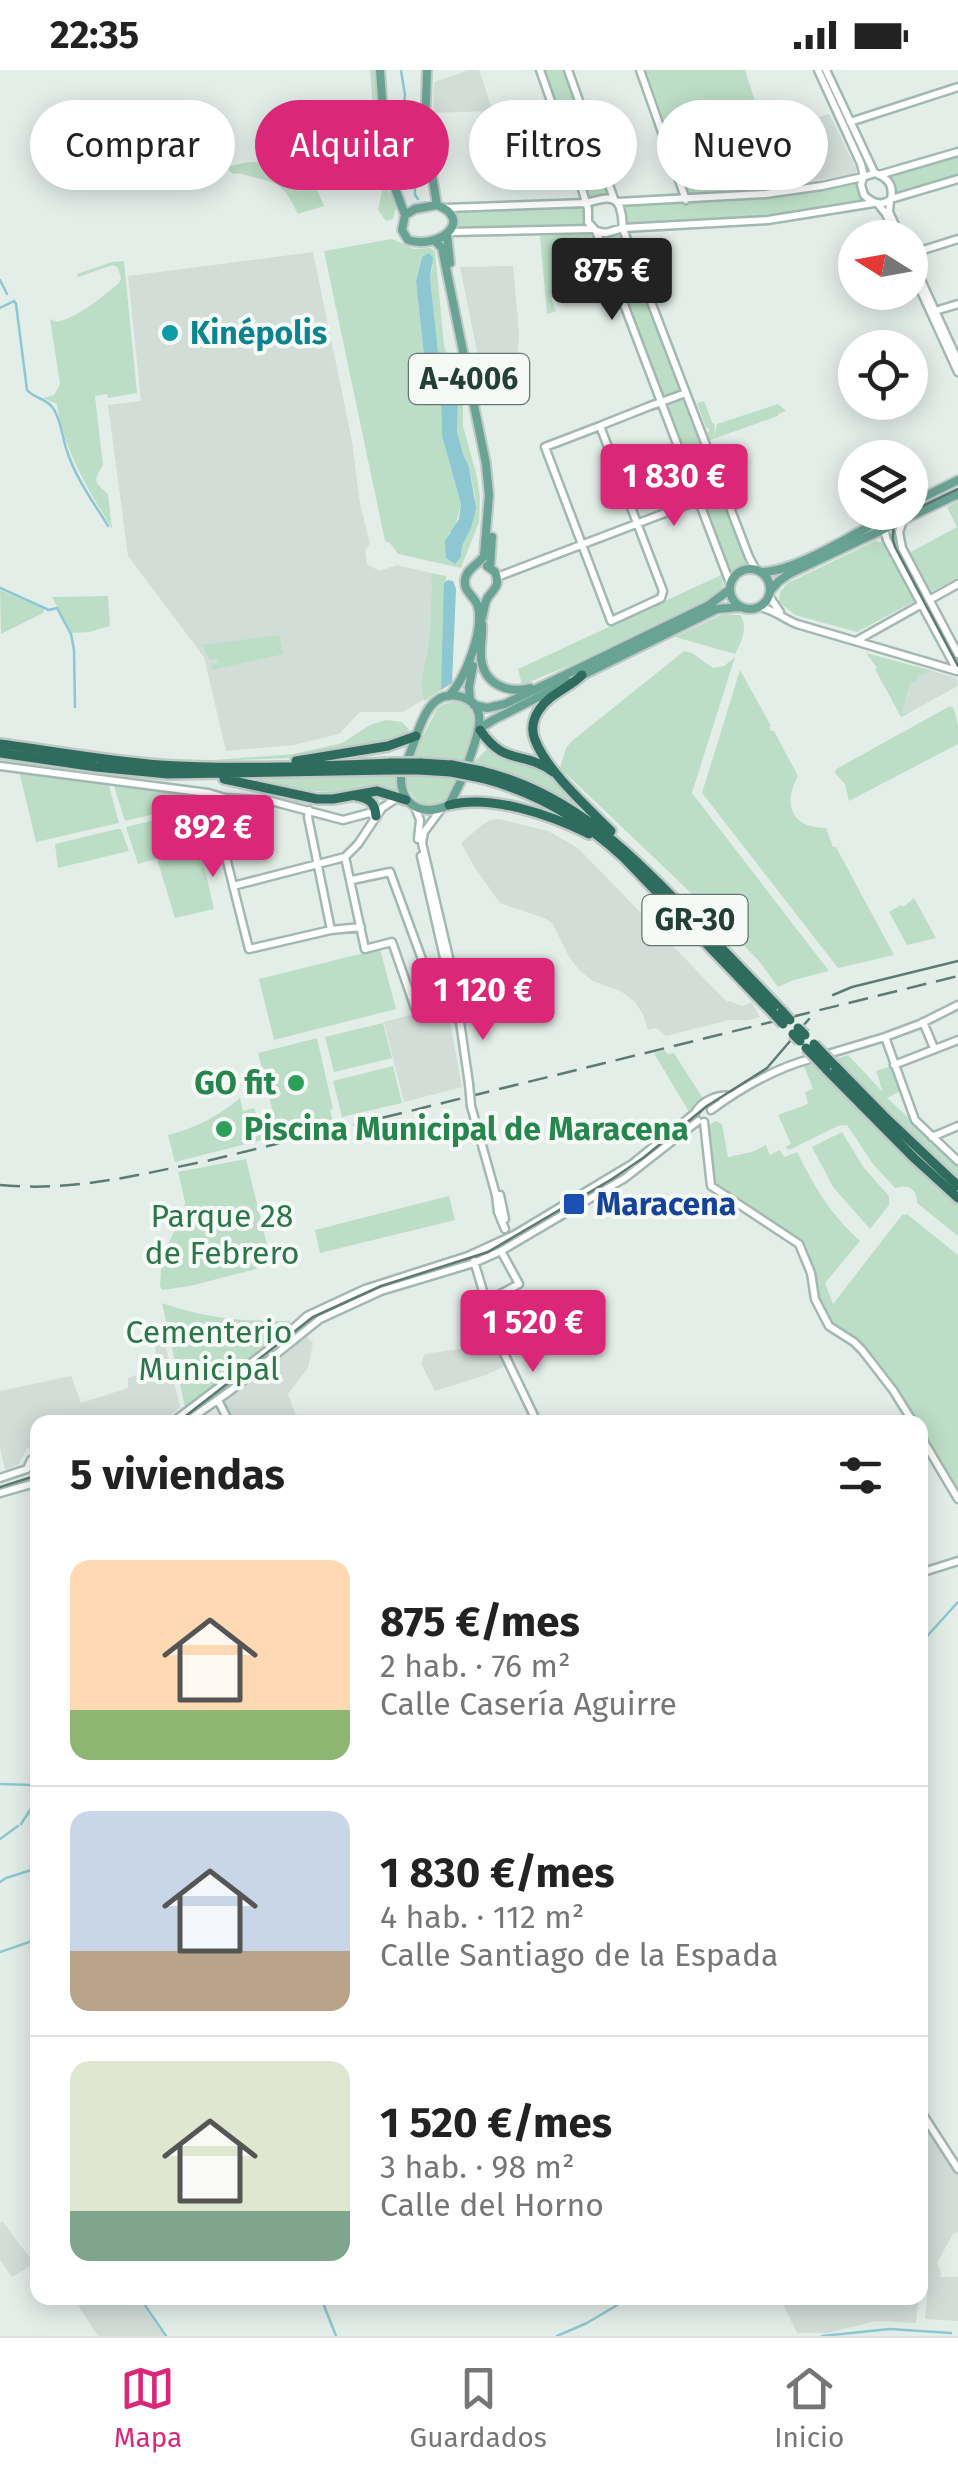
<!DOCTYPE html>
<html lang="es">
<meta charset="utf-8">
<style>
body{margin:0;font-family:"Fira Sans",sans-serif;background:#f6f6f6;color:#222;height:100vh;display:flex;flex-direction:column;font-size:38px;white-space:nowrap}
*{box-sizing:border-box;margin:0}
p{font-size:32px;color:#767676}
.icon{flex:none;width:55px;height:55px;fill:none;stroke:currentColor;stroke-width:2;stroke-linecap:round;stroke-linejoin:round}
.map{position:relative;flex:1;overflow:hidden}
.side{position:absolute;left:30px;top:1345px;width:898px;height:890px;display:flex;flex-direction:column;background:#fff;border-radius:20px;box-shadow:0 5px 25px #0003}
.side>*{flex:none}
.banner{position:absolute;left:30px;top:30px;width:900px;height:90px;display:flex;gap:20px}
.needle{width:65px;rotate:281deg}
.buttons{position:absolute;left:838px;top:150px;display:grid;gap:20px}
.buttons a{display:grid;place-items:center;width:90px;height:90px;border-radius:50%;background:#fff;box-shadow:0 5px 25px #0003;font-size:50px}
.price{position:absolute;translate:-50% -85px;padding:0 22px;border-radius:10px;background:#db2777;color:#fff;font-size:32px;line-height:65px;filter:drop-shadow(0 2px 5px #0008)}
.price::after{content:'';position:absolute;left:50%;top:60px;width:30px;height:22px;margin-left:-15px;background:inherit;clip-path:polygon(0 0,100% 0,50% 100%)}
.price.selected{background:#222;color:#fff}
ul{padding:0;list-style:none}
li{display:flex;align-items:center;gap:30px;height:250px;padding:0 40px}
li+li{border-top:2px solid #e0e0e0}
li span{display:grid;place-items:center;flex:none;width:280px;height:200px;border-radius:20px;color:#555}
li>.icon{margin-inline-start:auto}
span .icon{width:120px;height:120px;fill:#fffc;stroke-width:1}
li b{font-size:42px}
h2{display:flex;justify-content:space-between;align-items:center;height:120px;padding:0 40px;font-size:42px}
.pill{padding:0 35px;border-radius:45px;background:#fff;box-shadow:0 5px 25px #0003;font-size:35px;line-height:90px}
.pill.selected{background:#db2777;color:#fff}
.status{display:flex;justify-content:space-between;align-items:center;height:70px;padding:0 50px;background:#fff;direction:ltr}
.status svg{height:28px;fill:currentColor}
.menu{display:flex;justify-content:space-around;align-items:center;height:140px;border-top:2px solid #e0e0e0;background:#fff;font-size:28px;color:#767676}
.menu a{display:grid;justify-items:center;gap:5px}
.menu .selected{color:#db2777}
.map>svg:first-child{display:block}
.built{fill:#d2ddd8}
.green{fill:#bddec6;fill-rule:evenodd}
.water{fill:#8cc7d2}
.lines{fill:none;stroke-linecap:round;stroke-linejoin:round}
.stream{stroke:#8cc7d2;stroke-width:2.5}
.secondary-casing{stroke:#a2b9b1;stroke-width:11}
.primary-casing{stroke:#c1c9c7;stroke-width:12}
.highway-casing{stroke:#c1c9c7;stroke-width:14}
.secondary{stroke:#fff;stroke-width:6}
.primary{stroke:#69a394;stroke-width:8}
.highway{stroke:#2f6c60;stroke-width:9}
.tram{stroke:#5e7b73;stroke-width:2.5}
.rail{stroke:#5e7b73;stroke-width:2.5;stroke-dasharray:20 10;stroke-linecap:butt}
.secondary-bridge-casing{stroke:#a2b9b1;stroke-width:11;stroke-linecap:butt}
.highway-bridge-casing{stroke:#c1c9c7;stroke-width:14;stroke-linecap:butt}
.secondary-bridge{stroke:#fff;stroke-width:6}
.highway-bridge{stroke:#2f6c60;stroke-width:9}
.culture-dot{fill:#0f9aa8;stroke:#f5faf7;stroke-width:4}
.leisure-dot{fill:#2e9e5b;stroke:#f5faf7;stroke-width:4}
.transit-dot{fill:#1a4fb4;stroke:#f5faf7;stroke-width:4}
.labels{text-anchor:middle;stroke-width:8;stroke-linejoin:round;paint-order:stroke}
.shield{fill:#f5faf7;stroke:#627771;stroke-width:2.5}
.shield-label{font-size:30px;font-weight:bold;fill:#233f38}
.culture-label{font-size:32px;font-weight:bold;fill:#0d838f;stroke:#f5faf7;text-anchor:start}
.leisure-label{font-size:32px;font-weight:bold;fill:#27864d;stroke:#f5faf7;text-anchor:end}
.transit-label{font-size:32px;font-weight:bold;fill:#164399;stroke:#f5faf7;text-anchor:start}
.park-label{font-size:32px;fill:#2d764a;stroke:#f5faf7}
</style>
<div class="status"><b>22:35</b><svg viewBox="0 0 49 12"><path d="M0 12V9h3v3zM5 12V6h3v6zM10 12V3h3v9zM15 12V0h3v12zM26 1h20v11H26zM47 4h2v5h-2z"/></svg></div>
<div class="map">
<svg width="958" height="2266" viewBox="0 0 958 2266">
<rect width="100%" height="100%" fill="#e4eee9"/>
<path class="built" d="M469,0H479L493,41L433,43L434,12Z
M829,44L857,100L854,104L793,114L776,61Z
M313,182L352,371L360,434L370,474L365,481L367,494L379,501L397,495L431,503L432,529L428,575L421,619L423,630L403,642H360L339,664L294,675L226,681L204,587L128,486L108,335L141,331L128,206Z
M513,196L519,261L518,288L524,301L484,316L460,197Z
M915,596L957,608L958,616L901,647Z
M499,749L548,761L578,778L727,932L729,931L742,936L752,932L760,947L748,950H730L666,966L656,958L648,960L643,944L635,932L622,922L593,911L579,900L568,885L552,853L544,848L500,833L475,798L461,773L482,755L491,750Z
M435,938L444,942L450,952L462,1017L404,1032L384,952Z
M305,1264L313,1273L308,1298L288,1324L298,1352H233L222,1331Z
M165,1273L180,1337L165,1350L156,1352H38L37,1375L27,1378L19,1394L5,1400L0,1377V1321L71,1306L81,1333L128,1318V1308L157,1297L155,1275Z
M479,1276L482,1285L502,1283L507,1295L486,1305L435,1321L421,1293L425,1284Z
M920,2043L958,2102V2162L953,2164L937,2193L941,2202L940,2207H958V2251L925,2249L928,2214L920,2217Z
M2,2151L37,2197V2205L30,2196L12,2207L0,2190V2153Z
M73,2228H138L164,2266H98Z
M780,2228H919L916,2253L876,2251L828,2263H797Z"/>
<path class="green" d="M370,0H375L382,101L387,118L397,135L393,149L386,151L378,140L382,122L371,77L375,63Z
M544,0H564L611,127L600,126L588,131Z
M646,0H745L782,116L689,123Z
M293,81L310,104L324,136L298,144C286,120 283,114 257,108C247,106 243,102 233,104L229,101L228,97C236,94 245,92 255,92C272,93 285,101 293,81Z
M958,86V105L903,122V124L895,126L894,116L885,105L895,102L897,104Z
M859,111L860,124L868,132L765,147L624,156L620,134L630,133L631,135L733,131L802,123Z
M584,135L585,151L589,157L455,161L456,150L453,141L459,138L460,141Z
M622,160L677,311L680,312L682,320L664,327L659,320L660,317L607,180H605L600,165Z
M591,164L607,206L551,228L556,241L547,244L540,166Z
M392,169L414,179L430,178L435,181L444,275L463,330V356L477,407L480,428L479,452L461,498L398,484L390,473L385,471L324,181ZM422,187L433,195L430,208L438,281L458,332L457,362L463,384L469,397L475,426L471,458L462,476L461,487L448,464L455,458L461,434L442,366L441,327L424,285L416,212Z
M124,191L137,323L108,328L107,324L95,326L103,395C93,412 94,411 108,424L112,459C89,420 63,380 57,334L43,328L54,325L60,314L50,249L57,252C80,246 101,228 119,213L121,209L118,198L113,195L78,207L77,204L112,192Z
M683,328L690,337L688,338L750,495L739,497L730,505L726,494L727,493L666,336Z
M704,331L712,352L715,355L714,367L717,354L778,334L786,341L778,344V346L710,370L707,362L710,361L708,358H706L697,333Z
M958,431V508L931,522L909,483L957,457L947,437Z
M875,471L882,473L891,487L890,489L894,492L915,531L857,562L795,545L779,532L780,522L788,513Z
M431,503L446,506L441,620L424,631C417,615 426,593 428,576C431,551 432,527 431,503Z
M721,505L723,515L718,524L573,594L522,615L518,599Z
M0,520L44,539L43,543L1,564Z
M108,526L110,556L89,562L72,563L52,527Z
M723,544L740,545C749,556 741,573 735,584L675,567Z
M279,565L283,584L212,600L211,595L218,593V589L210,590L202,575Z
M684,581L692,583L713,598L724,596L735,587L692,723L829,901L794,910L778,917L759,891L713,844L560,698L566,678L572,671Z
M866,583L933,601L918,606L916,611L910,614L902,644L909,643L901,647L875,599L877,598Z
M740,600L771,656L769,657L771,661H774L798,706C782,735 792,758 826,758L833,777H836L894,885L838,898L702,723Z
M455,631L468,636L477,653L465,692L412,687L437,639L442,635Z
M950,636L954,639L958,656V674L849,731L845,714L835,703L836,699Z
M386,650L402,652L409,659L407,664L396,670L315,687L188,692L294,684L342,673L370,655Z
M488,678C504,691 525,690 543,700C561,710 577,731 592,745L549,719L528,709L473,693Z
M19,701L108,712L119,753L36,772Z
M397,705L396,722C375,714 361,722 340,722C310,723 281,716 251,709Z
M405,705L459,708C455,715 452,725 446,730C426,747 406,724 405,705Z
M113,713L206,725L205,732L125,751Z
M209,737L218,774L200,779L214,839L175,848L157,789L138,794L126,757Z
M117,759H121L129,781L58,798L55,774Z
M914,828L936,868L907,875L889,842L901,835L903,837Z
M380,879L396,939L274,970L259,909Z
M383,953L392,988L334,1002L325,967Z
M317,968L333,1039L330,1040L333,1053L279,1066L258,983Z
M664,980L668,984L674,983L704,1030L694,1034L689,1042L654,983Z
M848,985L883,1022L876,1001L891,996L901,1021L887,1028L958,1093V1109L834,989Z
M816,994L879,1061L958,1135V1166L917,1133C918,1120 908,1113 895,1118L873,1094L847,1055L838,1056L789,1080L785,1077L791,1074L778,1045L808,1034L805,1022L813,1019L804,996Z
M393,996L402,1033L342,1047L333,1011Z
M240,1028L243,1041L254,1038L259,1050L262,1070L175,1092L168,1065C196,1058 218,1046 240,1028Z
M716,1051L722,1054L728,1087L752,1082L766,1075L770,1085L780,1080L784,1087L797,1082C814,1116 831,1145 860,1171L825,1213L833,1234L902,1145L907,1144L958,1185V1425L920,1360V1352H915L893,1316L868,1282L849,1263L830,1252L815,1224L800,1174L713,1115L706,1056Z
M842,1062L864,1098L889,1126V1135L870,1159L833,1117L812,1077Z
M246,1089L269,1183L261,1189L256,1199L190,1216L162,1220L160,1216L162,1186L183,1144L185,1132L178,1102Z
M449,1126L455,1150L320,1183L315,1160Z
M162,1233C209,1249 239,1251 289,1251L293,1256L189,1340L185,1337Z"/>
<path class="water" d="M429,183L433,188L430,208L438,281L458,332L457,362L463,384L469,397L476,438L471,458L462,476L461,487L455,494L446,488L445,471L459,449L461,434L442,366L441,327L424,285L416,212L422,187Z
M448,510L453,511L456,519L452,613L441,620L444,513Z"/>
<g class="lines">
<path class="stream" d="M401,0L405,25L402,52L415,102V125L418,129
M0,210L7,224
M0,238L14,231L16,234L27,320C35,329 46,328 53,338C62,351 62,369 68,384C77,410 94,433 108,456
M0,518L49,540L57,538L71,564L74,580L75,637
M920,1574L958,1532
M0,1714L33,1715
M21,1754L36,1731L33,1717L38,1715
M0,1769L18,1756
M0,1812L6,1808L38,1798
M0,1882L38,1869
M140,2228L166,2266
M321,2228L336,2266
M557,2266L587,2253L629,2228
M822,2266L890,2259L951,2263"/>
<g class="secondary-casing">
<path id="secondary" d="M540,0L582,119L588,139V152L596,161L606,163L623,158L768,150L874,133
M568,0L614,129
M640,0L686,130
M818,0L861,94L864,107
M826,0L874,102
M850,52L958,17
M879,105L958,82
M891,129C894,115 888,108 875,103L863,107L861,115L864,125C872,133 882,137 891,129L958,109
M890,131L889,142L901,168
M617,132L765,124L822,116L863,107
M878,134L886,144L896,168
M445,138L586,133C599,130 618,121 621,142C623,148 622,154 623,159L749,487L756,500
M596,161L730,513
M450,162L592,159
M910,184L958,169
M910,186L958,291
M910,197L958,302
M935,241L958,234
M600,356L663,521L661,528L611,551L545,377L600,356L607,353L650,336C662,332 674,327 686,323
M903,451L899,462L902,478L958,584
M884,459L887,470L957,600
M497,507L699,430
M769,526L780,542
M929,530L958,514
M759,537C774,539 783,549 797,554L957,601
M856,571L922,534
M0,696L208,723L225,728L271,731L343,750L369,743L376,746
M214,725L212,732L249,879L331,860L361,857
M415,737L420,750L418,769
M442,738L424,762L422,773L457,922L464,928L463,935L458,938
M309,740L308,747L331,860
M421,786L452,923L448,932L451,937L458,938
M345,787L365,879L392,872L415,938L448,932
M352,810L390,802L438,933
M233,816L345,787L358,774L382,738L400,726
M458,938L469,1014
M923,952L934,978
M885,967L915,1050L958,1091
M828,984L885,967L920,954L958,935
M894,995L958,970
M471,1036L496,1125L498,1142L505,1159
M711,1040C741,1018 773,999 810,989
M704,1052L711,1116L799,1174L811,1203L815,1229L829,1256L854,1272L862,1280L893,1320L913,1352
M932,1067L958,1056
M497,1125H500L505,1149
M474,1191L498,1271L537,1352
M487,1231L519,1214L501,1181
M218,1330L229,1352
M173,1352L276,1274L307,1246L365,1219L468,1186L514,1165L632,1094L695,1043C701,1031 718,1024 731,1026
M186,1352L230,1321L320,1249L381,1221L474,1193L501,1181L625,1108L698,1051
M920,1365L958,1429
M27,1399L31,1390L38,1386
M0,1408L27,1399
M0,1423L35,1413
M920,1503L958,1491
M920,2040L958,2099"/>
</g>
<g class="primary-casing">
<path id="primary" d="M380,0L387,97L405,145
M427,0L425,63L437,135
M437,135C475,150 439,180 408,170L402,160L405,145L415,139Z
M447,165L450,193
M434,170L442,178L444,188L486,394L489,425L484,486C479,494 466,499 465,510C463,522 476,527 478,537C484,561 465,609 449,626
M910,434L958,410
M490,498L492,467
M730 519a20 20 0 1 1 40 0a20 20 0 1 1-40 0Z
M762,502C795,502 863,459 894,442
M770,521L779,511L789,504L958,424
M482,548C484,541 484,533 488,527C496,517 500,515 495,502L487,496
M482,554C483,565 480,576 481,588C484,614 507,624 530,618
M581,606L717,539L740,537
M470,631L469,617L473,596
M474,635L487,638L505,634L709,535L729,520
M480,658L495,649L568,612
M408,688C415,673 422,641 436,631C442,626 451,625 458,626C494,633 475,671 468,693
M401,705C400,736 422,747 449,735L462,709"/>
</g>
<g class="highway-casing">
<path id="highway" d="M582,605C569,618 549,624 539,640C533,649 531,660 535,670C547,701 588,738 611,761
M480,660C505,697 524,680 553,702
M0,674C53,681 106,691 160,695C237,700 314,696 391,693
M0,683L96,697L168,704L390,700
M296,691L388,676L416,666
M420,693L452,695
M419,700L451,702
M482,701C568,722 627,779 686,841C718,874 750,908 782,941
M481,708C536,722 582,749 623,787L773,943
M224,709L317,729H333L377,721L406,730
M356,726C368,728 375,732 376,746
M449,735C491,724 551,745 589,764
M835,996L884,1046L958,1116
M826,999L914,1088L958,1128"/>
</g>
<use href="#secondary" class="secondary"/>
<use href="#primary" class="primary"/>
<use href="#highway" class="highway"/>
<path class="tram" d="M905,442C893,452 890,463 895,477L958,596
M910,442L958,419
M833,925L852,917L958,891
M178,1352L313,1247L381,1216L488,1182L612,1109L643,1088L707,1036L767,998L809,949
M0,1417L38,1405"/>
<path class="rail" d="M0,1115C73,1122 136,1105 207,1091L958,906"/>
<g class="secondary-bridge-casing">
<path id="secondary-bridge" d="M469,1014L471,1036"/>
</g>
<g class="highway-bridge-casing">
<path id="highway-bridge" d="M391,693H420
M452,695L482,701
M390,700H419
M451,702L481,708
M782,941L790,950
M773,943L783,954
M798,958L805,965
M793,964L800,971
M814,974L835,996
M806,978L826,999"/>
</g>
<use href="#secondary-bridge" class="secondary-bridge"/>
<use href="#highway-bridge" class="highway-bridge"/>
</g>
<circle class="culture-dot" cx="170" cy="263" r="10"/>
<g class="leisure-dot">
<circle cx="296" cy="1013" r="10"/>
<circle cx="224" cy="1059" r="10"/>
</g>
<rect class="transit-dot" x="562" y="1122" width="24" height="24" rx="5"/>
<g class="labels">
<g class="shield">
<rect x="409" y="284" width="120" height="50" rx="8"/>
<rect x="642.5" y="825" width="105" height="50" rx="8"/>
</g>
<g class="shield-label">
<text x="469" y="319">A-4006</text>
<text x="695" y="860">GR-30</text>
</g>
<g class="culture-label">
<text x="190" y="274">Kinépolis</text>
</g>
<g class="leisure-label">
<text x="276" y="1024">GO fit</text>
<text x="244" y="1070" text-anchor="start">Piscina Municipal de Maracena</text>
</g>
<g class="transit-label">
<text x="596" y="1145">Maracena</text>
</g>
<g class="park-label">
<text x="222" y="1157">Parque 28<tspan x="222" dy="37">de Febrero</tspan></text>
<text x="209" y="1273">Cementerio<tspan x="209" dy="37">Municipal</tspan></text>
</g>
</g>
</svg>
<div class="buttons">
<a><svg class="needle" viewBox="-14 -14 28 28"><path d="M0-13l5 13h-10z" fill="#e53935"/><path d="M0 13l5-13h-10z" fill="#767676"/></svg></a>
<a><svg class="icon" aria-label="locate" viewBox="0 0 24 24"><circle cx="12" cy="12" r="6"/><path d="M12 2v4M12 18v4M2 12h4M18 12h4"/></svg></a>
<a><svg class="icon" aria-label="layers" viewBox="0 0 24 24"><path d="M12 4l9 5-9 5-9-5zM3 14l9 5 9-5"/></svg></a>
</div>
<b class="price selected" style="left:612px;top:253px">875 €</b>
<b class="price" style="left:674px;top:459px">1 830 €</b>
<b class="price" style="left:213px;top:810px">892 €</b>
<b class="price" style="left:483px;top:973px">1 120 €</b>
<b class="price" style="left:533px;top:1305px">1 520 €</b>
<div class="banner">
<a class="pill">Comprar</a>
<a class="pill selected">Alquilar</a>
<a class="pill">Filtros</a>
<a class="pill">Nuevo</a>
</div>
<section class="side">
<h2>5 viviendas<svg class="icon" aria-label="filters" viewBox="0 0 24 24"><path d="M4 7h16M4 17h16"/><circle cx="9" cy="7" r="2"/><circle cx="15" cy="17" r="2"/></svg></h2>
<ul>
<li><span style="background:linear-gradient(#ffd9b3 75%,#8fb573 0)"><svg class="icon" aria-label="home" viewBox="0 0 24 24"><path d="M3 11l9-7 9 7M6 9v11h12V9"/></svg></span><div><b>875 €/mes</b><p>2 hab. · 76 m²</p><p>Calle Casería Aguirre</p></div></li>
<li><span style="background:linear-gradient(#c9d6e8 70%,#b9a48a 0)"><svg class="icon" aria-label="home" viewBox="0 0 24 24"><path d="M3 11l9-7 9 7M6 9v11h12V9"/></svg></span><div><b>1 830 €/mes</b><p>4 hab. · 112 m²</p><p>Calle Santiago de la Espada</p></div></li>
<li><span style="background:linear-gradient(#dfe7d0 75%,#7fa58c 0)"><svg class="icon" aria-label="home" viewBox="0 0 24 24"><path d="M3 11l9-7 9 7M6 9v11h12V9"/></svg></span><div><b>1 520 €/mes</b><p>3 hab. · 98 m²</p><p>Calle del Horno</p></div></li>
</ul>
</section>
</div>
<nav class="menu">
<a class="selected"><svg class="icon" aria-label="map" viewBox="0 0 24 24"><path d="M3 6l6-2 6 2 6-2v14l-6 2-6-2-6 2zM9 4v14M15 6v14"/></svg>Mapa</a>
<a><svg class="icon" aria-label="saved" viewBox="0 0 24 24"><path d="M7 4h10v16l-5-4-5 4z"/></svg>Guardados</a>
<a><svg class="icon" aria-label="home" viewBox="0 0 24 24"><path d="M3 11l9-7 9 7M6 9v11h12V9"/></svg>Inicio</a>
</nav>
